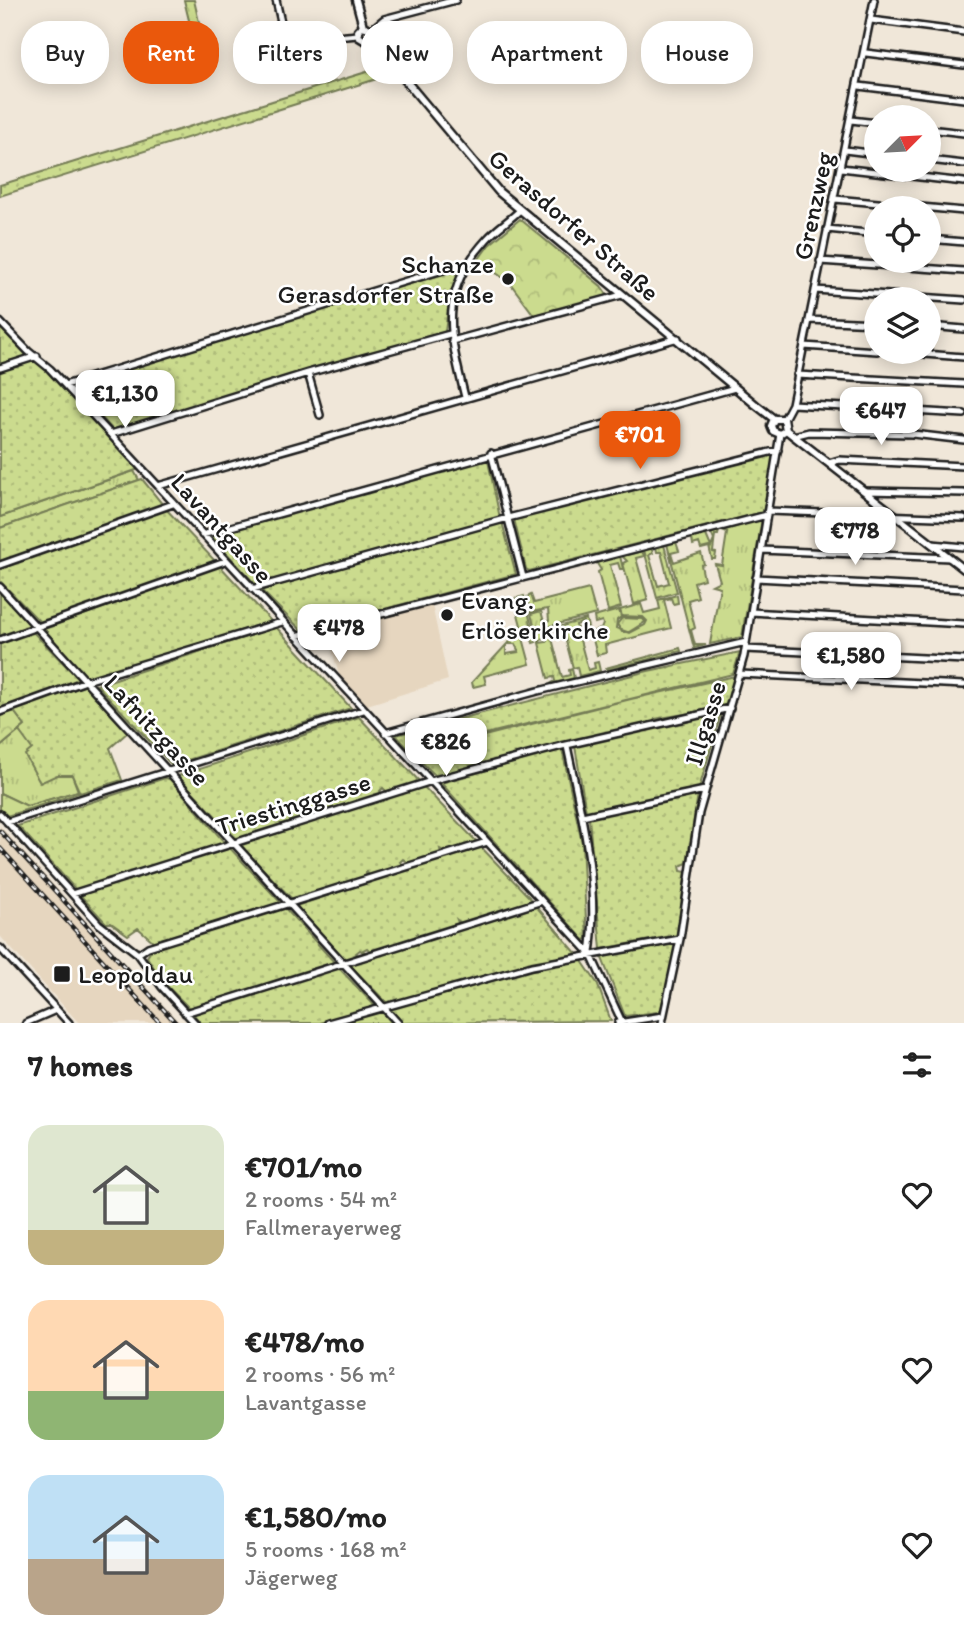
<!DOCTYPE html>
<meta charset="utf-8">
<style>
body{margin:0;font-family:Itim,sans-serif;background:#f2f2f2;color:#222;height:100vh;display:flex;flex-direction:column;font-size:26px;white-space:nowrap}
*{box-sizing:border-box;margin:0}
p{font-size:23px;color:#767676}
.icon{flex:none;width:38px;height:38px;fill:none;stroke:currentColor;stroke-width:2;stroke-linecap:round;stroke-linejoin:round}
.map{position:relative;height:1023px;overflow:hidden}
.sheet{display:flex;flex-direction:column;background:#fff;flex:1}
.sheet>*{flex:none}
.hud{position:absolute;left:21px;top:21px;width:922px;height:63px;display:flex;gap:14px}
.needle{width:46px;rotate:66deg}
.buttons{position:absolute;left:864px;top:105px;display:grid;gap:14px}
.buttons a{display:grid;place-items:center;width:77px;height:77px;border-radius:50%;background:#fff;box-shadow:0 4px 18px #0003;font-size:35px}
.price{position:absolute;translate:-50% -60px;padding:0 16px;border-radius:14px;background:#fff;color:#222;font-size:23px;line-height:46px;filter:drop-shadow(0 2px 4px #0008)}
.price::after{content:'';position:absolute;left:50%;top:42px;width:21px;height:16px;margin-left:-10px;background:inherit;clip-path:polygon(0 0,100% 0,50% 100%)}
.price.selected{background:#ea580c;color:#fff}
ul{padding:0;list-style:none}
li{display:flex;align-items:center;gap:21px;height:175px;padding:0 28px}
li span{display:grid;place-items:center;flex:none;width:196px;height:140px;border-radius:21px;color:#555}
li>.icon{margin-inline-start:auto}
span .icon{width:84px;height:84px;fill:#fffc;stroke-width:1}
li b{font-size:30px}
h2{display:flex;justify-content:space-between;align-items:center;height:84px;padding:0 28px;font-size:30px}
.chip{padding:0 24px;border-radius:28px;background:#fff;box-shadow:0 4px 18px #0003;font-size:24px;line-height:63px}
.chip.selected{background:#ea580c;color:#fff}
.map>svg:first-child{display:block}
.built{fill:#e6d6bf}
.grass{fill:url(#grass-tufts);stroke:#747c55;stroke-width:2}
.forest{fill:url(#forest-crowns);stroke:#747c55;stroke-width:2}
.garden{fill:url(#garden-dots);stroke:#747c55;stroke-width:2}
.lines{fill:none;stroke-linecap:round;stroke-linejoin:round}
.minor-casing{stroke:#1c1c1c;stroke-width:10}
.major-casing{stroke:#1c1c1c;stroke-width:11}
.minor{stroke:#fff;stroke-width:5}
.major{stroke:#fff;stroke-width:6}
.rail-casing{stroke:#1c1c1c;stroke-width:4.5}
.rail{stroke:#fff;stroke-width:2;stroke-dasharray:5;stroke-linecap:butt}
.poi-dot{fill:#1c1c1c;stroke:#fff;stroke-width:2.5}
.labels{text-anchor:middle;stroke-width:5;stroke-linejoin:round;paint-order:stroke}
.street-label{font-size:26px;fill:#1c1c1c;stroke:#fff}
.poi-label{font-size:26px;fill:#1c1c1c;stroke:#fff;text-anchor:start}
</style>
<div class="map">
<svg width="964" height="1023" viewBox="0 0 964 1023">
<defs>
<pattern id="grass-tufts" width="24" height="20" patternUnits="userSpaceOnUse" patternTransform="scale(1.75)"><rect width="24" height="20" fill="#cbdb8e"/><path d="M3 7l-1-3M5 7V3M7 7l1-3M15 17l-1-3M17 17v-4M19 17l1-3" fill="none" stroke="#aebb7a"/></pattern>
<pattern id="forest-crowns" width="20" height="18" patternUnits="userSpaceOnUse" patternTransform="scale(1.75)"><rect width="20" height="18" fill="#cbdb8e"/><path d="M2 6a3 3 0 1 1 6 0M12 15a3 3 0 1 1 6 0" fill="none" stroke="#aebb7a"/></pattern>
<pattern id="garden-dots" width="8" height="8" patternUnits="userSpaceOnUse" patternTransform="scale(1.75)"><rect width="8" height="8" fill="#cbdb8e"/><path d="M2 2h.1M6 6h.1" fill="none" stroke="#aebb7a" stroke-width="1.8" stroke-linecap="round"/></pattern>
</defs>
<rect width="100%" height="100%" fill="#f0e7d9"/>
<filter id="ink" filterUnits="userSpaceOnUse"><feTurbulence type="fractalNoise" baseFrequency=".0143" numOctaves="2"/><feDisplacementMap in="SourceGraphic" scale="14" xChannelSelector="R" yChannelSelector="G"/><feConvolveMatrix kernelMatrix="1 2 1 2 8 2 1 2 1" color-interpolation-filters="sRGB"/></filter>
<g filter="url(#ink)">
<path class="built" d="M432,605L448,680L367,705L339,675L327,632Z
M0,826L113,951L180,1023H79L0,936Z"/>
<path class="grass" d="M134,471L139,480L0,528V517Z
M762,519L742,637L710,644L720,587L712,585L720,581L715,564L722,565L727,533L722,531Z
M719,531L718,535H715L713,552L716,553L715,559H712L709,547L701,549L699,543L693,545L692,538L706,535L711,547L714,540L711,533Z
M676,542L679,551L671,553L674,562L701,553L704,564L701,565L704,579L694,582L698,597L688,600L695,628L691,630L695,645H706L694,648L667,544Z
M664,545L677,592L657,598L644,550L651,548L653,553L649,555L658,586L669,583L661,552H657L656,547Z
M642,551L644,556L636,558L648,600L634,604L623,563L627,561L622,556Z
M620,556L623,569H620L618,563L610,565L621,607L608,611L598,572L601,570L596,562Z
M589,589L596,614L535,630L531,614L541,611L544,622L549,621L548,609L530,612L527,597L531,595L534,603Z
M677,595L678,603L673,604L671,598L664,600L671,628L605,645L606,653L597,655L591,632L601,629L603,624L602,621L595,623L594,617L619,610L621,617L617,620L616,628L630,633L645,625L647,621L643,617L622,616L620,610L641,604L644,613L660,609L658,600Z
M524,596L533,631L523,633L514,599Z
M622,618L643,619L645,622L629,632H622L617,624Z
M586,619L588,627H585L583,622L576,625L588,670L595,668L594,663L598,662L600,671L579,676L577,667L573,668L562,626Z
M561,626L562,633L559,634L557,629L550,631L562,677L570,675L569,670L572,669L574,678L550,684L555,681L554,677L548,678L539,643L547,642L546,636L539,642L536,632Z
M534,633L536,642L533,643L531,636L523,638L530,664L484,676L486,684L473,687L472,682L506,645V654L519,652L515,644H508L512,639Z
M680,648L681,651L607,670L606,668Z
M19,731L57,775H72L78,791L27,806L0,793V747Z"/>
<path class="forest" d="M184,0H194L209,66L201,69Z
M520,219L601,286L608,296L534,315L510,283L478,260L489,245Z
M13,710L25,726L0,747V714Z
M78,791L79,793L7,816L0,809V793L27,806Z"/>
<path class="garden" d="M386,66L393,74L0,196V185Z
M455,271L457,278L450,293L445,332L113,430L72,386L256,328Z
M0,326L28,356L0,365Z
M37,359L139,469L0,517V371Z
M770,454L774,457L763,512L529,571L526,569L514,519Z
M487,456L500,518L256,585L212,537L213,534Z
M142,479L163,505L0,563V528Z
M166,509L216,562L41,623L0,581V567Z
M502,522L516,574L302,631L260,589Z
M220,566L271,621L94,677L85,675L44,629Z
M0,592L30,625L29,627L0,637Z
M276,627L351,708L172,765L97,685Z
M32,631L77,677L76,680L0,710V642Z
M740,652L733,674L411,752L396,735L648,671Z
M735,676L727,707L655,719L653,723L437,777L413,754L631,699Z
M85,685L128,732L110,748L122,780L80,793L72,775H57L40,783L25,755L32,749L19,731L25,726L13,710Z
M721,713L699,789L586,812L575,746Z
M359,717L420,782L387,792L383,788L380,791L382,794L237,839L178,776Z
M562,749L582,843L587,939L584,940L441,783Z
M165,778L170,779L225,843L76,890L18,826Z
M423,786L477,842L446,852L440,849L441,853L409,863L403,859L400,862L404,865L370,876L366,872V877L293,900L241,846V843Z
M698,794L687,863L680,866L681,871L686,872L677,935L601,949L589,818Z
M480,846L533,901L462,924L457,920L459,925L421,937L417,933L414,939L371,952L367,948L363,950L366,954L360,950L356,953L359,956L346,960L296,906Z
M229,847L281,903L155,943L138,928L128,935L111,923H106L80,895Z
M535,905L577,954L387,1003L350,965Z
M284,907L335,963L190,1009L167,986L168,981L165,977L162,980L147,957L152,949Z
M674,942L676,944L661,1009L658,1012L625,1016L600,953Z
M580,958L597,983L611,1021L403,1023L389,1008L458,987Z
M338,967L375,1006L320,1023H201L193,1014Z
M381,1011L392,1023H334Z"/>
<g class="lines">
<g class="minor-casing">
<path id="minor" d="M276,0L288,53L336,37L358,35
M871,20L964,32
M372,29L384,19L456,0
M866,53L964,65
M859,86L964,99
M851,120L877,123
M929,129L964,133
M845,150L877,154
M929,160L964,164
M841,168L964,182
M835,199L964,211
M827,229L877,234
M929,239L964,242
M820,261L964,271
M815,290L964,300
M809,320L877,323
M0,322L28,351L50,369L590,953L622,1022
M929,326L964,329
M452,341L622,295
M804,346L877,351
M897,352L964,357
M0,368L37,356
M308,373L320,415
M797,375L964,384
M65,385L459,265L466,268
M465,397C449,332 438,293 487,239C497,228 510,220 520,210
M792,404L964,414
M784,419L792,404L874,0
M111,434L308,373L450,334
M793,436L809,432L913,434L964,440
M491,453L523,577
M829,463L839,460L964,466
M158,486L678,338
M864,491L964,493
M768,511L964,518
M202,535L735,388
M932,544L964,547
M761,550L950,558
M0,565L173,504
M756,578L964,589
M0,587L398,1023
M252,589L508,518L778,450
M751,612L964,624
M296,636L767,515
M0,640L225,561
M745,649L964,660
M740,674L964,685
M0,712L86,681L282,622
M385,733L538,691L746,642
M567,746C581,813 600,885 590,953
M0,814L99,924L138,954L162,987L195,1023
M582,816L705,790
M7,822L363,710
M72,894L438,779L562,746L730,708
M0,948L69,1023
M138,954L148,947L487,842
M185,1013L542,901
M26,1023L56,1010
M328,1023L532,966L680,939
M618,1023L663,1016
M662,1023L680,939L699,813L744,656L780,434"/>
</g>
<g class="major-casing">
<path id="major" d="M356,0L363,26L373,30L370,38L499,192L756,405L774,419H784L786,430
M363,26L358,31L359,37L364,40L370,38
M774,419L771,426L773,431L780,434L786,430
M786,430L964,569"/>
</g>
<use href="#minor" class="minor"/>
<use href="#major" class="major"/>
<g class="rail-casing">
<path id="rail" d="M0,831L176,1023
M0,848L160,1023"/>
</g>
<use href="#rail" class="rail"/>
</g>
</g>
<g class="poi-dot">
<circle cx="508" cy="279" r="7"/>
<circle cx="447" cy="615" r="7"/>
<rect x="53" y="965" width="18" height="18" rx="3.5"/>
</g>
<g class="labels">
<g class="street-label">
<text transform="translate(813 206) rotate(-78)" y="9">Grenzweg</text>
<text transform="translate(574 225) rotate(41)" y="9">Gerasdorfer Straße</text>
<text transform="translate(222 528) rotate(48)" y="9">Lavantgasse</text>
<text transform="translate(705 723) rotate(-73)" y="9">Illgasse</text>
<text transform="translate(157 730) rotate(47)" y="9">Lafnitzgasse</text>
<text transform="translate(293 804) rotate(-17)" y="9">Triestinggasse</text>
</g>
<g class="poi-label">
<text x="494" y="273" text-anchor="end">Schanze<tspan x="494" dy="30">Gerasdorfer Straße</tspan></text>
<text x="461" y="609">Evang.<tspan x="461" dy="30">Erlöserkirche</tspan></text>
<text x="78" y="983">Leopoldau</text>
</g>
</g>
</svg>
<div class="buttons">
<a><svg class="needle" viewBox="-14 -14 28 28"><path d="M0-13l5 13h-10z" fill="#e53935"/><path d="M0 13l5-13h-10z" fill="#767676"/></svg></a>
<a><svg class="icon" aria-label="locate" viewBox="0 0 24 24"><circle cx="12" cy="12" r="6"/><path d="M12 2v4M12 18v4M2 12h4M18 12h4"/></svg></a>
<a><svg class="icon" aria-label="layers" viewBox="0 0 24 24"><path d="M12 4l9 5-9 5-9-5zM3 14l9 5 9-5"/></svg></a>
</div>
<b class="price" style="left:125px;top:430px">€1,130</b>
<b class="price" style="left:881px;top:447px">€647</b>
<b class="price selected" style="left:640px;top:471px">€701</b>
<b class="price" style="left:855px;top:567px">€778</b>
<b class="price" style="left:339px;top:664px">€478</b>
<b class="price" style="left:851px;top:692px">€1,580</b>
<b class="price" style="left:446px;top:778px">€826</b>
<div class="hud">
<a class="chip">Buy</a>
<a class="chip selected">Rent</a>
<a class="chip">Filters</a>
<a class="chip">New</a>
<a class="chip">Apartment</a>
<a class="chip">House</a>
</div>
</div>
<section class="sheet">
<h2>7 homes<svg class="icon" aria-label="filters" viewBox="0 0 24 24"><path d="M4 7h16M4 17h16"/><circle cx="9" cy="7" r="2"/><circle cx="15" cy="17" r="2"/></svg></h2>
<ul>
<li><span style="background:linear-gradient(#dfe7d0 75%,#c2b280 0)"><svg class="icon" aria-label="home" viewBox="0 0 24 24"><path d="M3 11l9-7 9 7M6 9v11h12V9"/></svg></span><div><b>€701/mo</b><p>2 rooms · 54 m²</p><p>Fallmerayerweg</p></div><svg class="icon" aria-label="heart" viewBox="0 0 24 24"><path d="M12 20l-8-8c-3-5 5-10 8-4 3-6 11-1 8 4z"/></svg></li>
<li><span style="background:linear-gradient(#ffd9b3 65%,#8fb573 0)"><svg class="icon" aria-label="home" viewBox="0 0 24 24"><path d="M3 11l9-7 9 7M6 9v11h12V9"/></svg></span><div><b>€478/mo</b><p>2 rooms · 56 m²</p><p>Lavantgasse</p></div><svg class="icon" aria-label="heart" viewBox="0 0 24 24"><path d="M12 20l-8-8c-3-5 5-10 8-4 3-6 11-1 8 4z"/></svg></li>
<li><span style="background:linear-gradient(#bfe0f5 60%,#b9a48a 0)"><svg class="icon" aria-label="home" viewBox="0 0 24 24"><path d="M3 11l9-7 9 7M6 9v11h12V9"/></svg></span><div><b>€1,580/mo</b><p>5 rooms · 168 m²</p><p>Jägerweg</p></div><svg class="icon" aria-label="heart" viewBox="0 0 24 24"><path d="M12 20l-8-8c-3-5 5-10 8-4 3-6 11-1 8 4z"/></svg></li>
</ul>
</section>
